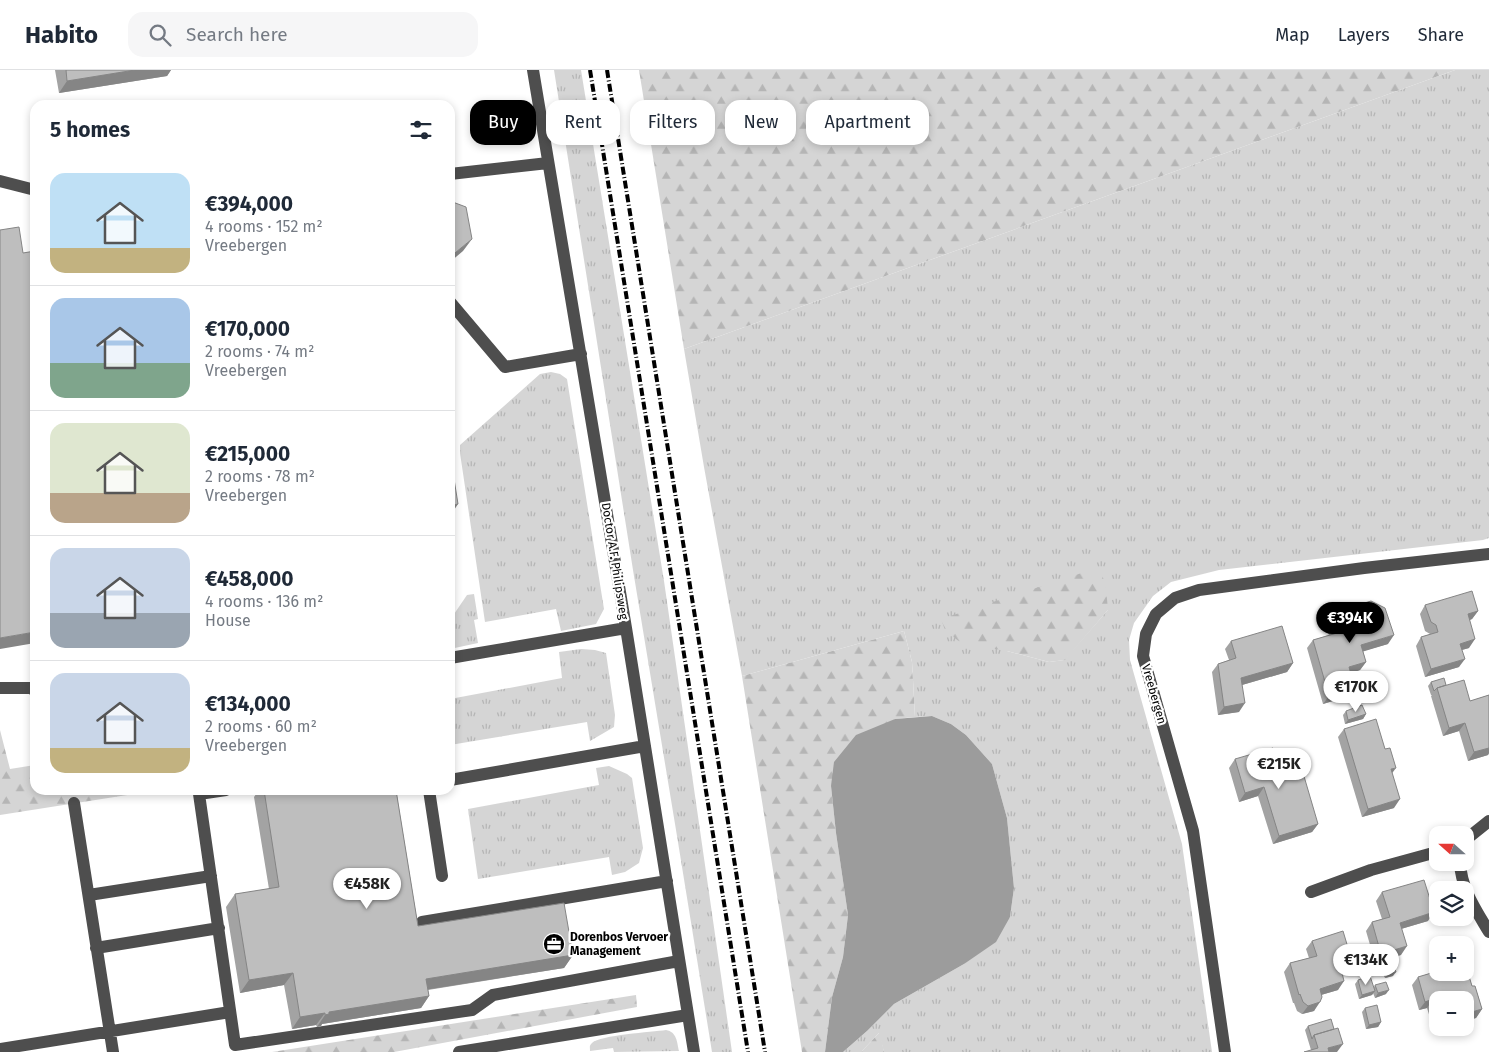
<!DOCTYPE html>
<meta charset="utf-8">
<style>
body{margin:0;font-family:"Fira Sans",sans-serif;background:#f6f6f7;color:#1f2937;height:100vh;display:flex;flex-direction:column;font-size:19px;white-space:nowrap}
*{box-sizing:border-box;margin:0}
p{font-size:16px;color:#747a83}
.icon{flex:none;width:28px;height:28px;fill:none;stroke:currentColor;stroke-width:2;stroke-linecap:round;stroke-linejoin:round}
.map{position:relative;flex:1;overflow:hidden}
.panel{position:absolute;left:30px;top:30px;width:425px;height:695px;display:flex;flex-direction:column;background:#fff;border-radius:15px;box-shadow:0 2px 8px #0003}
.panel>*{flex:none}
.top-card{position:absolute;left:470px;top:30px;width:475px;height:45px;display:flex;gap:10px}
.needle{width:32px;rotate:291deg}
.tools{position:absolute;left:1429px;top:756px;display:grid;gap:10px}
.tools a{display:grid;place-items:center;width:45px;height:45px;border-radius:10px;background:#fff;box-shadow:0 2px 8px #0003;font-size:25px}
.price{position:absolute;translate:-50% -42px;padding:0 11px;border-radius:18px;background:#fff;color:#222;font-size:16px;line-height:32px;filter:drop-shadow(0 1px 2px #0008)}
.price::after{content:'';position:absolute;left:50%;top:30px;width:15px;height:11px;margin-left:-8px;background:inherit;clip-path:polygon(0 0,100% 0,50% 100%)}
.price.active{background:#000;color:#fff}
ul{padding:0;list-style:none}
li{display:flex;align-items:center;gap:15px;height:125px;padding:0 20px}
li+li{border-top:1px solid #e0e1e3}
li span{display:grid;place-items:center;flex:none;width:140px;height:100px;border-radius:15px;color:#555}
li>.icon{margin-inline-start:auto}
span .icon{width:60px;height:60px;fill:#fffc;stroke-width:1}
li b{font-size:21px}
h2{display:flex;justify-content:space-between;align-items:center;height:60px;padding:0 20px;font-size:21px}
.tag{padding:0 18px;border-radius:15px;background:#fff;box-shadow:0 2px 8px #0003;font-size:18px;line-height:45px}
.tag.active{background:#000;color:#fff}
header{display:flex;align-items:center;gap:30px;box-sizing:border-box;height:70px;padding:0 25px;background:#fff;border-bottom:1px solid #e0e1e3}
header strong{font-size:24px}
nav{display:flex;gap:28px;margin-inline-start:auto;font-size:18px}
.search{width:350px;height:45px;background:#f6f6f7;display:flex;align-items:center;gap:12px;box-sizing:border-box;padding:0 18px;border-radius:15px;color:#747a83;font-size:19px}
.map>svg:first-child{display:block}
.grass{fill:url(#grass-tufts);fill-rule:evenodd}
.forest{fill:url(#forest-firs)}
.water{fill:#9c9c9c}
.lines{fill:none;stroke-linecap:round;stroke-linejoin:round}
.minor{stroke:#4e4e4e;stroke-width:12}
.rail{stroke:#000;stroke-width:4;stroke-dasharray:8 2.5 1 2.5;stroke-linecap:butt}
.wall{fill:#a3a3a3}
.shaded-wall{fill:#858585}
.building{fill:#bebebe;stroke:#858585}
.labels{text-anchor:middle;stroke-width:4.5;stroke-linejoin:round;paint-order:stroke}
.street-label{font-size:12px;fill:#000;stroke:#fff}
.poi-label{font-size:12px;font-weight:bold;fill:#000;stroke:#fff;text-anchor:start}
</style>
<header>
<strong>Habito</strong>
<div class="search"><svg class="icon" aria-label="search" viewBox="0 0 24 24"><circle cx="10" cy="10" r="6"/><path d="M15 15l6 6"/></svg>Search here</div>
<nav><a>Map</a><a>Layers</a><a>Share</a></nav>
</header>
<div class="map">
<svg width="1489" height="982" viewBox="0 0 1489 982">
<defs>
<pattern id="grass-tufts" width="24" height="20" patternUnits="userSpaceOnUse" patternTransform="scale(1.25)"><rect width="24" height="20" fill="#d5d5d5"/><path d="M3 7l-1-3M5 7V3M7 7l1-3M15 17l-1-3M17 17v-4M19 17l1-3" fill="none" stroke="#b5b5b5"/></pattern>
<pattern id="forest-firs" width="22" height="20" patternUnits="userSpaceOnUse" patternTransform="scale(1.25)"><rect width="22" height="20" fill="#d5d5d5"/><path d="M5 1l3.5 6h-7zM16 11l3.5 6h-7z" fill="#b5b5b5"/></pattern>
</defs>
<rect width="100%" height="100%" fill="#fff"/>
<path class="grass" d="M554,0H581L664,511L732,982H712L677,766L633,500Z
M1455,0H1489V468L1483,470L1219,500L1171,512L1153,526L1134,553L1129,570L1130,590L1182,774L1212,982H884L879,963L861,982H843L867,961L894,934L964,894L1010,847L1014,818L1007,748L992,694L966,665L951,654L932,646L915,647L912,592L904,561L742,606L704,397L684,279ZM1108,540L1064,590L1049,592L1007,581Z
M551,302L560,304L567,309L604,539L596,554L561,561L556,539L485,552L460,383V375L540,304Z
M474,524L478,549L474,550L478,573L450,579V550L467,525Z
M581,579L595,580L606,583L615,645L614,657L590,671L587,652L450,675V629L562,608L559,582Z
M609,696L627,704L632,708L643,778L639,793L625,802L612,805L609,787L478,809L468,739L599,715L596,698Z
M666,960C677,962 677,972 679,981L614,982L613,978L590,981C590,977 589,976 592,973C600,965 652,962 666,960Z"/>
<path class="forest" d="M639,0H1455L684,279Z
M1100,497L1106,518L1108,540L1065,590L1049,592L1007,581L961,573L945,560L941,549Z
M904,561L912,592L915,647L895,649L831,716L836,763L848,845L843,887L832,927L825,982H802L742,606Z
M0,660L10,699L35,695V720H159L0,745Z
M636,925L637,937L394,982H272Z
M880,962L884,982H861Z"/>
<path class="water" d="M932,646L951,654L966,665L992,694L1007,748L1014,818L1010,847L996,872L964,894L894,934L867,961L843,982H825L832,927L843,887L848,845L836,763L831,716L834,692L856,665L895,649Z"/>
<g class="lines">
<path class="minor" d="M533,0L626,558L694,982
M450,104L548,93
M0,111L35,120
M450,232L505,297L581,284
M450,588L626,558
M0,618H31L35,621
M450,710L645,676
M226,720L199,724L235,975L472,940L493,925L679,891
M429,720L442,806
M74,733L113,982
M1465,775L1469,767L1489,751
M1460,792C1461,819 1476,840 1489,862
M1311,822L1371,800L1433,783H1438
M89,825L211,806
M422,852L667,811
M96,878L219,858
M0,979L230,942
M459,982L688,945
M1225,982L1193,761L1143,586L1146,564L1156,544L1175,528L1199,520L1364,498L1489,484"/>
<path class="rail" d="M590,0L748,982
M607,0L765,982"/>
</g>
<path class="wall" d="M55,0H171L167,6L59,23Z
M1425,535L1478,541L1472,549L1470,550L1469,578L1462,580L1459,597L1425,607L1416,576L1421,567L1430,564L1425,561L1420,544Z
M1336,542L1388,574L1363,581L1366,592L1360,600L1350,603L1355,618L1349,626L1323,634L1307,578L1313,570L1329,565L1328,563L1332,558L1330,550Z
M1231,571L1293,593L1287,602L1242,615L1239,642L1218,645L1212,602L1218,594L1229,590L1225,579Z
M1431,612L1446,615L1470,631L1489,625V683L1488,685L1468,691L1459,661L1443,666L1431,626L1432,625H1431L1428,616Z
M1346,641L1366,644L1363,649L1345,654L1343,645Z
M1344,659L1394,738L1362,747L1338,667Z
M1235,689L1280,702L1318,754L1312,762L1273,774L1258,726L1239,732L1229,698Z
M259,720H396L418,856L573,885L564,898L428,920L429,926L421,938L322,954L321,956L317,957L316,955L292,959L284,915L240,923L226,837L235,824L269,819L254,727Z
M1382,822L1428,851L1401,859V885L1375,892L1366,861L1372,852L1382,849L1376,831Z
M1312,871L1352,891L1346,900L1341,901L1338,920L1321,925L1314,941L1302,944L1297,941L1294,933H1293L1284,902L1290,893L1309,888L1306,879Z
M1465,893L1472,916H1475L1482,939L1476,948L1465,951V930H1438V952L1432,954L1427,938L1419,940L1412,915L1418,907L1438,901V902H1465Z
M1384,896L1393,906L1385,908L1381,900Z
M1358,910L1374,917L1375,915L1386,924L1375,928L1373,923L1372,925L1359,929L1355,914Z
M1365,938L1381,952L1378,957L1366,959L1362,942Z
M1308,956L1337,982L1311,980L1305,960Z"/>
<path class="shaded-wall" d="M135,0H171L167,6L59,23L67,11Z
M472,169L463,181L450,192V187Z
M458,434L450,446V436Z
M1478,541L1472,549L1462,553L1468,544Z
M35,562V573L0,579V568Z
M1394,565L1388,574L1355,584L1361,575Z
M1475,569L1469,578L1454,582L1460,574Z
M1465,589L1459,597L1425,607L1431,599Z
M1366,592L1360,600L1343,606L1349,597Z
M1293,593L1287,602L1235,617L1241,608Z
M1355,618L1349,626L1323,634L1329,626Z
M1245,633L1239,642L1218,645L1224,637Z
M1366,644L1363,649L1345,654L1348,650Z
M1465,653L1459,661L1443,666L1449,658Z
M1489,678V683L1488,685L1468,691L1474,682Z
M1396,698L1390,706L1391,699Z
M1264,717L1258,726L1239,732L1245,723Z
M1400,729L1394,738L1362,747L1368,739Z
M1318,754L1312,762L1273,774L1279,766Z
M1434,842L1428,851L1394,861L1400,853Z
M1407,876L1401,885L1375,892L1381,884Z
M573,885L564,898L418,921L426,909Z
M1352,891L1346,900L1334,904L1340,895Z
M1396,902L1393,906L1385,908L1388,904Z
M293,903L284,915L240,923L249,910Z
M1344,911L1338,920L1314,927L1320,919Z
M1389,920L1386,924L1375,928L1378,923Z
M1375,921L1372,925L1359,929L1362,925Z
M429,926L421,938L322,954L321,956L317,957L325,945L329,942Z
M1433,929L1427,938L1419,940L1425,932Z
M1320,932L1314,941L1302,944L1308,936Z
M1482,939L1476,948L1465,951V944Z
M325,943L316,955L292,959L300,947Z
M1438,946V952L1432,954Z
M1381,952L1378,957L1366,959L1369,955Z
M1343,974L1337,982H1325L1328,978Z"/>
<path class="building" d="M66,0H135L67,11Z
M450,131L466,137L472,169L450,187Z
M19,157L23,183L35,181V562L0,568V160Z
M450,384L458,434L450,436Z
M1472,521L1478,541L1468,544L1475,569L1460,574L1465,589L1431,599L1421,567L1438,562L1436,555L1431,552L1425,535Z
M1371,531L1385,538L1394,565L1361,575L1366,592L1349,597L1355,618L1329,626L1313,570L1337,563L1334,554L1339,553L1336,542Z
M1282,556L1293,593L1241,608L1245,633L1224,637L1218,594L1236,588L1231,571Z
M1444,608L1446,615L1437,618L1434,621L1431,612Z
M1464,610L1470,631L1489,625V678L1474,682L1465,653L1449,658L1437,618Z
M1362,635L1366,644L1348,650L1346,641Z
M1376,649L1385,679L1390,678L1396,698L1391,699L1400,729L1368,739L1344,659Z
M1273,678L1280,702L1301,696L1318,754L1279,766L1264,717L1245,723L1235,689Z
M264,720H396L418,856L564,833L573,885L426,909L429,926L329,942V944L325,945V943L300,947L293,903L249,910L235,824L279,817Z
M1424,810L1434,842L1400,853L1407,876L1381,884L1372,852L1390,847L1382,822Z
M1343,861L1352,891L1340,895L1344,911L1320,919L1322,927L1320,932L1308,936L1303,932L1300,924L1299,925L1290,893L1317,886L1312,871Z
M1393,893L1396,902L1388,904L1384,896Z
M1465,893L1472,916H1475L1482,939L1465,944V930H1438V945L1433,929L1425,932L1418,907L1438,901V902H1465Z
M1370,906L1375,921L1362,925L1358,910Z
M1386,912L1389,920L1378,923L1375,915Z
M1377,935L1381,952L1369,955L1365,938Z
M1331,949L1334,959L1314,965L1312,969L1308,956Z
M1338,958L1343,974L1328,978L1329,982H1304L1318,978L1314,965Z"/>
<defs>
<g id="office-disc" transform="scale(1.125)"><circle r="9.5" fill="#000" stroke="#fff"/><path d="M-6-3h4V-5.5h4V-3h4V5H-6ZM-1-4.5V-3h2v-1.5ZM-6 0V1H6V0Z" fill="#fff"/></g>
</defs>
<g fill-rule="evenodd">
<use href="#office-disc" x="554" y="874"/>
</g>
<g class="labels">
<g class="street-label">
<text transform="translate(615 491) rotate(81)" y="4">Doctor A.F. Philipsweg</text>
<text transform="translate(1154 624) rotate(74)" y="4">Vreebergen</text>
</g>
<g class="poi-label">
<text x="570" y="871">Dorenbos Vervoer<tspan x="570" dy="14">Management</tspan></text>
</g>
</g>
</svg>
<div class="tools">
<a><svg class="needle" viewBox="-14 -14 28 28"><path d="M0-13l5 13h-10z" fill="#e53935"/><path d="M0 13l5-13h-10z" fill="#747a83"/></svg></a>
<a><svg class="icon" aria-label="layers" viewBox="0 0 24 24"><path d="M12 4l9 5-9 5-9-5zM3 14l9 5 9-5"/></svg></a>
<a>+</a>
<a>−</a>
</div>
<b class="price active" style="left:1350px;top:574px">€394K</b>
<b class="price" style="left:1356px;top:643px">€170K</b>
<b class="price" style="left:1279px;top:720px">€215K</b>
<b class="price" style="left:367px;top:840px">€458K</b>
<b class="price" style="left:1366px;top:916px">€134K</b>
<div class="top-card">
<a class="tag active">Buy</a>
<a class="tag">Rent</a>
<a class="tag">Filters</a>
<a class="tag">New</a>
<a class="tag">Apartment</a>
</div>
<section class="panel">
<h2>5 homes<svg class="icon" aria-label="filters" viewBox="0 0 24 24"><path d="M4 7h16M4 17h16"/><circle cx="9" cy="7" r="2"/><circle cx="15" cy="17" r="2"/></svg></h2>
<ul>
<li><span style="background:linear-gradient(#bfe0f5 75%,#c2b280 0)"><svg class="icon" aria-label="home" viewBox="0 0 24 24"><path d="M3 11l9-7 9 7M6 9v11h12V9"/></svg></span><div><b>€394,000</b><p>4 rooms · 152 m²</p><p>Vreebergen</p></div></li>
<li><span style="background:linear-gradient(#a9c7e8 65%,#7fa58c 0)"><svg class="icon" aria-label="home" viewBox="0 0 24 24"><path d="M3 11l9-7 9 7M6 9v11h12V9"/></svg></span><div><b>€170,000</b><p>2 rooms · 74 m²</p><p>Vreebergen</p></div></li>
<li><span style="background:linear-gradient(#dfe7d0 70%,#b9a48a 0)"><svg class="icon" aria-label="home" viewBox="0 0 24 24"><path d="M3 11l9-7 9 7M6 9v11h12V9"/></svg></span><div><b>€215,000</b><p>2 rooms · 78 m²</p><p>Vreebergen</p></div></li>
<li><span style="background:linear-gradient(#c9d6e8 65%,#9aa5b1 0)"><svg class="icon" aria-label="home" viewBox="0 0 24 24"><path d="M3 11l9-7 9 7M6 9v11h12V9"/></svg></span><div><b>€458,000</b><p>4 rooms · 136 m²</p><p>House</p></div></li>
<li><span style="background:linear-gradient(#c9d6e8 75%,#c2b280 0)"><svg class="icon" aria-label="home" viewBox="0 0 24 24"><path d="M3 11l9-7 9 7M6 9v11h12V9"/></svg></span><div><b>€134,000</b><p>2 rooms · 60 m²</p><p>Vreebergen</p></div></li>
</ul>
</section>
</div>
